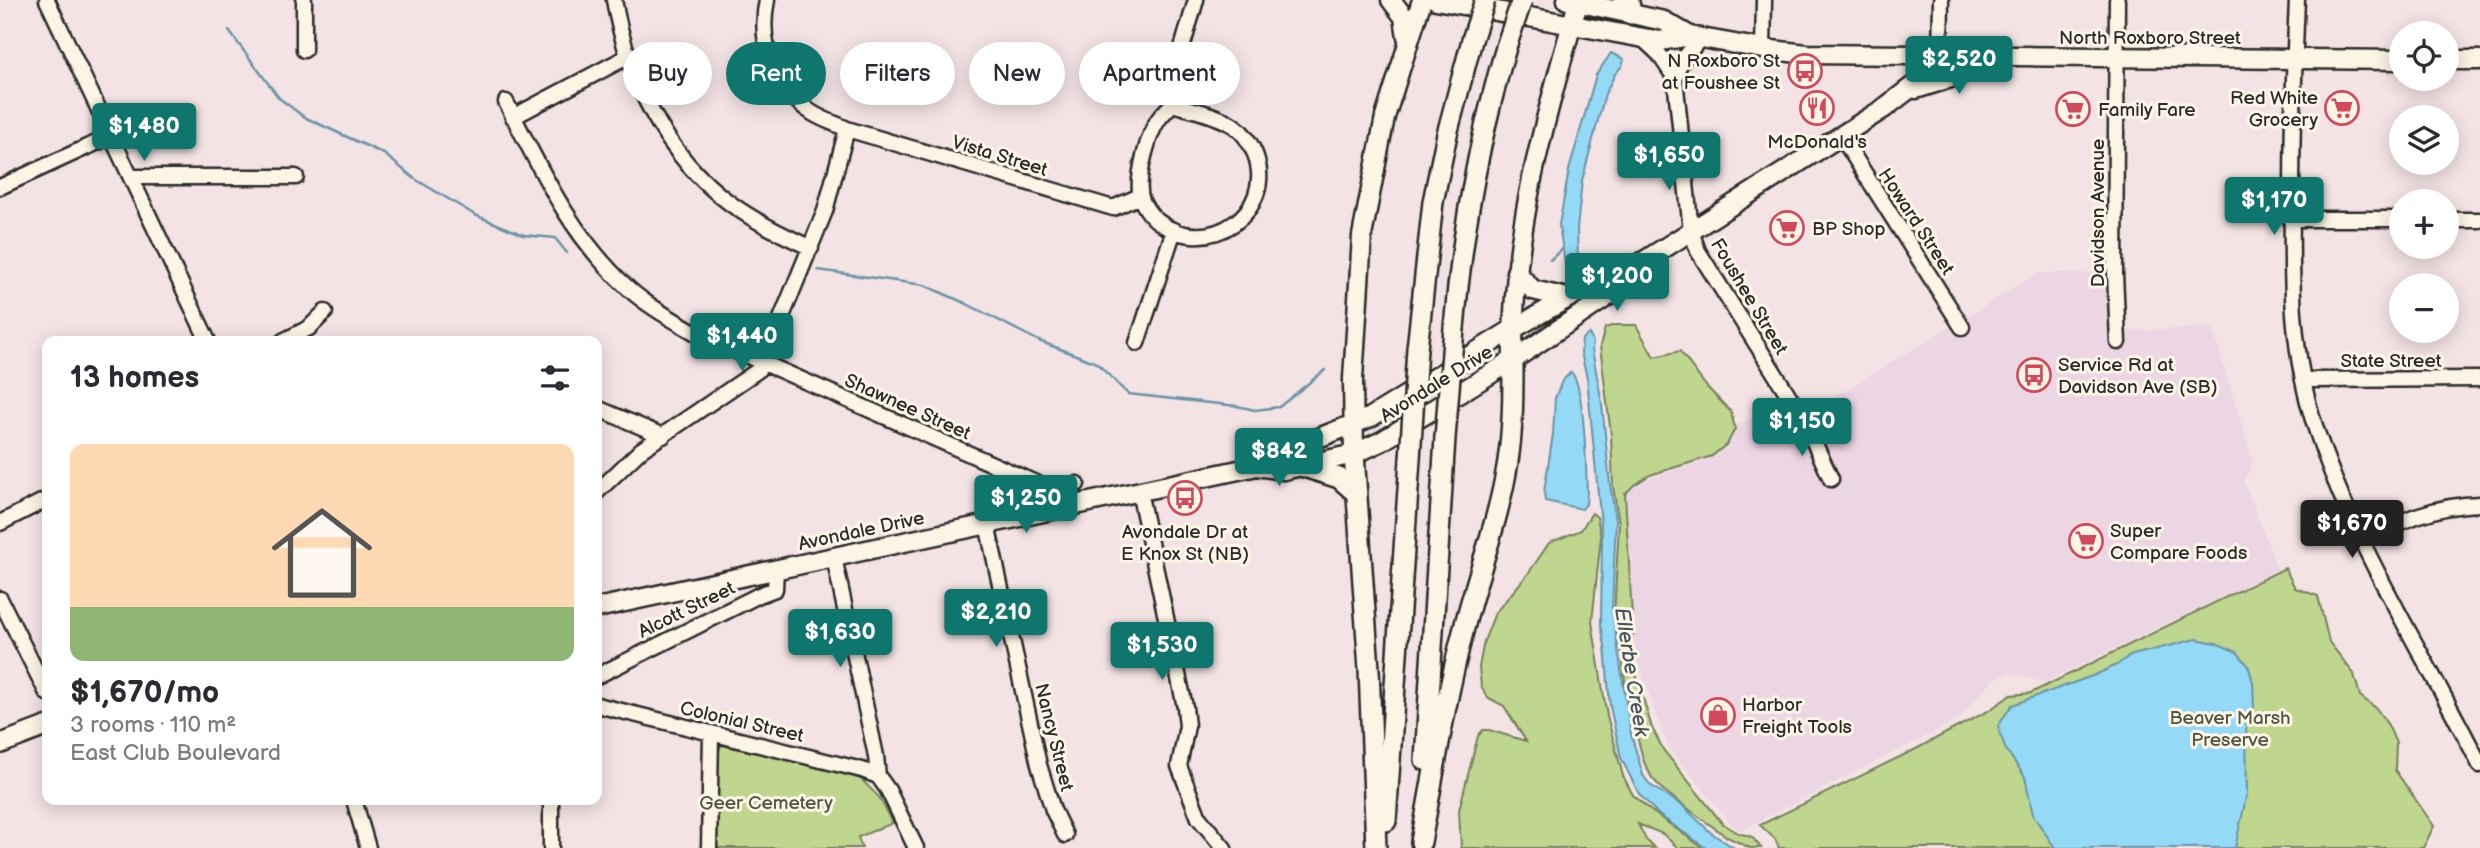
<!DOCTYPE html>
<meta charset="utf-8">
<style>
body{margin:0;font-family:"Balsamiq Sans",sans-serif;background:#f7f7f7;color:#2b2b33;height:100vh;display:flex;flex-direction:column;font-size:26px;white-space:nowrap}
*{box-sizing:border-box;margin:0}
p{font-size:23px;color:#7c7c81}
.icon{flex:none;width:38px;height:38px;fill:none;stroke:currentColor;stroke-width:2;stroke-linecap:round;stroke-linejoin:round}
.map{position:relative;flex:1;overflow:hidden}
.panel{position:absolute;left:42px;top:336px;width:560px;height:469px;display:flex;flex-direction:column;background:#fff;border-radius:14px;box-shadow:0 4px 18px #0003}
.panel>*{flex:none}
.guide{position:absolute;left:623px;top:42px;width:665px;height:63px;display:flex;gap:14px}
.controls{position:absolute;left:2389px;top:21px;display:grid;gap:14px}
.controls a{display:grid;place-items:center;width:70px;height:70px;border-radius:50%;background:#fff;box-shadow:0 4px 18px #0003;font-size:35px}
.price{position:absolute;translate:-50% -60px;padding:0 16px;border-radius:7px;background:#0f766e;color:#fff;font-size:23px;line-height:46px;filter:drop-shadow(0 2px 4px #0008)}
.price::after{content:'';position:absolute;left:50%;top:42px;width:21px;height:16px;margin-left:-10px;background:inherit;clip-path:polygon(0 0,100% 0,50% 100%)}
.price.current{background:#222;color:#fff}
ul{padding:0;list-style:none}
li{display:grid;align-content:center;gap:14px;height:371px;padding:0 28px}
li span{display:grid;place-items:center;height:217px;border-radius:14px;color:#555}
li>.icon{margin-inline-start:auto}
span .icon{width:126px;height:126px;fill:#fffc;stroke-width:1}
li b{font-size:30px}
h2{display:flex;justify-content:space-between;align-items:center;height:84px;padding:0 28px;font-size:30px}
.chip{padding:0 24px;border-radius:32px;background:#fff;box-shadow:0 4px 18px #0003;font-size:24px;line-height:63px}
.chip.current{background:#0f766e;color:#fff}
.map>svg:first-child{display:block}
.built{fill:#edd6e3}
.green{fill:#bed68d;stroke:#74805c;stroke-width:2}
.water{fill:#94d9f6;stroke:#6a93a5;stroke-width:2}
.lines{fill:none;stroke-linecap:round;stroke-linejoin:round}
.stream{stroke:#6a93a5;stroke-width:2.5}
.minor-casing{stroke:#2b2b2b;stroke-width:19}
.major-casing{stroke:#2b2b2b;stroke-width:23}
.highway-casing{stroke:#2b2b2b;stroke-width:24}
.minor{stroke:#fcf5e5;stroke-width:14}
.major{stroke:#fcf5e5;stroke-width:18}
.highway{stroke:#fcf5e5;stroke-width:19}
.highway-bridge-casing{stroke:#2b2b2b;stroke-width:24;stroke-linecap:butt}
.highway-bridge{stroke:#fcf5e5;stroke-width:19}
.labels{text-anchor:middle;stroke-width:6;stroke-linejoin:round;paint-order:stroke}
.street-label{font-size:19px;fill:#2b2b2b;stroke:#fcf5e5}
.poi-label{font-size:19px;fill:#2b2b2b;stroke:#fcf5e5;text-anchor:start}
.park-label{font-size:19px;fill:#505644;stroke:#fcf5e5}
.water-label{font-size:21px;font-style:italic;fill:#45565e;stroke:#fcf5e5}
</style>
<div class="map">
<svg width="2480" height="848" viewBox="0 0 2480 848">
<rect width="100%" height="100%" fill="#f3e3e4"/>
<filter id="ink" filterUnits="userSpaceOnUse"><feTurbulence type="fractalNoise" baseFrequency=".0143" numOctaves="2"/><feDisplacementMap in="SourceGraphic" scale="14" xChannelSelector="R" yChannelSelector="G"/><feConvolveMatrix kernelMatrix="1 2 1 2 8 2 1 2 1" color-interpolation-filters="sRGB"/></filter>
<g filter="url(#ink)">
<path class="built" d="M2038,273H2105L2110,332L2212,327L2253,462L2244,481L2278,570L2044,683L2008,672L1992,681L1958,720L1738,832L1668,747L1634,652L1623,485L1658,476L1709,457L1726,448L1737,425L1763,412L1815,409Z"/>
<path class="green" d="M1615,325H1636L1654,357L1680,351L1706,386L1731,412L1735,429L1727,444L1712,456L1650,475L1634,485L1625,494L1633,634L1629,651L1652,728L1664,751L1722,823L1738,833L1752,837L1761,848H1750L1727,837L1702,819L1663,790L1652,778L1644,762L1627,700L1622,655L1614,617L1619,523L1613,487L1611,435L1600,346L1605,328Z
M1592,513L1597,517L1601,537L1592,622L1607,716L1623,776L1633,795L1650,810L1703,848H1678L1663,834L1638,824L1646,840L1655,848H1461L1459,810L1478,736L1483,730H1489L1526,741L1504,706L1487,697L1481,686L1479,667L1484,641L1495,613L1528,574L1549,543L1581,530Z
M2285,568L2295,588L2318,596L2329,642L2354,674L2360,696L2376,708L2388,725L2396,743L2395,770L2434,826L2423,848H1779L1775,839L1760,825L1916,749L1988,711L2011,695L2031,693Z
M721,745L837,771L861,779L879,797L893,823L858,837L862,848H716L717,757Z"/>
<path class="water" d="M1611,53L1624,59L1622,66L1615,74L1605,94L1582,181L1577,229L1578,260L1566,270L1559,225L1569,170L1596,75Z
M1589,334L1593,342L1592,349L1602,404L1610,485L1616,520L1612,610L1631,734L1643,775L1650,785L1683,806L1710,832L1734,848H1706L1659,815L1639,794L1621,758L1610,706L1605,646L1601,625L1602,535L1587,378L1581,353L1582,339Z
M1571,372C1585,385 1586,469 1587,492L1586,504L1582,509L1545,501L1544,492L1553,434L1555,398L1562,381Z
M2196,639L2216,643L2237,652L2248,665L2253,682L2254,707L2246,722L2247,793L2235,848H2055L2033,815L2025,777L2005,748L1998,726L2012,705L2095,675L2117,665L2129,656Z"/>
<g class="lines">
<path class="stream" d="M229,31L279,98L304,117L384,154L415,179L475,215L524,235L555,238L567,253
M1550,260L1563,248
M818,270L924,285L965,303L1039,341L1097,363L1128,394L1237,406L1255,410L1279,407L1325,370"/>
<g class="minor-casing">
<path id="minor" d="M47,0L208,341
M304,0V50
M614,0C628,79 665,156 731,204C756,222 783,235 811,248
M767,0C758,42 773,85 808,110C819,119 835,123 847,129L1113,208L1140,196
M2117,0L2115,273L2118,342
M2297,0C2294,67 2292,134 2292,202C2291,280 2291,357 2317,432C2356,550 2425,655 2480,765
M1642,38L1659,54L1675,78
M1700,38C1691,52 1678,60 1675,78L1691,231L1698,251L1804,420L1831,479
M1763,49L1764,0
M1940,57L1941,0
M506,102C541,170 571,237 629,289C648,306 673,320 696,333L1049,489L1069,490L1077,484
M1172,104C1192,110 1215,114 1233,125C1244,132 1250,142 1255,154C1277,213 1207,259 1159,222C1150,216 1140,202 1140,191C1138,173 1148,135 1158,120C1162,114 1168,109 1172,104Z
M1172,104L1175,72L1196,0
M513,117L627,57
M1841,136L1962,327
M131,177H296
M0,187L111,136
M2292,219H2401
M2446,220H2480
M283,341L309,328L325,312
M1137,343L1174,230
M2303,380L2480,379
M597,408L663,436
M1139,491L1185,707L1187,726L1179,766L1199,818L1224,848
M597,492L641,450L757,371L763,363L825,211L847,129
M0,523L47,499
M987,524L1039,765L1053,810L1065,835
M2361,540C2401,521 2435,505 2480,504
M834,557L876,756L878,776L888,790L916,848
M0,599L47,693
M597,676L759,595L775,589L776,569
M597,705L862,770L878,776
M354,800L368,848
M551,848V800
M709,848L711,734"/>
</g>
<g class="major-casing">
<path id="major" d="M1391,0L1404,17L1407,37
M1436,0L1660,41L1690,36
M1567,0L1664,21L1690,36L1763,49L1807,54L2401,60
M2446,60H2480
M1916,89L1954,77L1990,59
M1516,272L1533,290L1567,298
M1611,282L1883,109L1934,70L1940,57
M1513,360C1511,236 1544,120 1578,3
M1354,454L1353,379L1362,236L1385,117L1422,0
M1257,466L1284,470L1301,466L1354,454L1382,441L1513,360L1611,294V282
M597,608L1257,466L1283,452L1371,417L1513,329L1602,279L1611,282
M0,744L47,726"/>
</g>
<g class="highway-casing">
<path id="highway" d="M1623,0L1629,2L1631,14
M1578,3L1579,0
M1454,328C1462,231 1479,138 1507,44
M1417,349L1433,202L1447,134L1472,40
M1354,454L1369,669L1376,848
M1301,466L1339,478L1356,493
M1425,760L1445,438
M1386,821L1410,459
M1421,842C1434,772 1445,701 1463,632C1477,575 1499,520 1508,461C1513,428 1513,394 1513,360"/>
</g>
<use href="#minor" class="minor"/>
<use href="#major" class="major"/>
<use href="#highway" class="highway"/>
<g class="highway-bridge-casing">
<path id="highway-bridge" d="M1472,40L1485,0
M1507,44L1522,0
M1445,438L1454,328
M1410,459L1417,349"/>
</g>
<use href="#highway-bridge" class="highway-bridge"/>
</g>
</g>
<defs>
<g id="bus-ring" transform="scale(1.75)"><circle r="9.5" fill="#fcf5e5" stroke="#d1495b" stroke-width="1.5"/><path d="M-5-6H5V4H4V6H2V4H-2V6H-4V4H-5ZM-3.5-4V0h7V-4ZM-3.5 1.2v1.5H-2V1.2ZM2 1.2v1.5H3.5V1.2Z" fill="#d1495b"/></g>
<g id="restaurant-ring" transform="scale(1.75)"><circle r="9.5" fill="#fcf5e5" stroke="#d1495b" stroke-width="1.5"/><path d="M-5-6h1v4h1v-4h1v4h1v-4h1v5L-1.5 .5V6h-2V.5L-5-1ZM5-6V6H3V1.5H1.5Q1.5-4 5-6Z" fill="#d1495b"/></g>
<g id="supermarket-ring" transform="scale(1.75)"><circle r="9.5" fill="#fcf5e5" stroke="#d1495b" stroke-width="1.5"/><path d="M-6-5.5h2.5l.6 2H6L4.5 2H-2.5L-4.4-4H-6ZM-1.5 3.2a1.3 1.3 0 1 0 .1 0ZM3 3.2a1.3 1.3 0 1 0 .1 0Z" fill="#d1495b"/></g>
<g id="shop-ring" transform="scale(1.75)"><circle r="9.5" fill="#fcf5e5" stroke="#d1495b" stroke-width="1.5"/><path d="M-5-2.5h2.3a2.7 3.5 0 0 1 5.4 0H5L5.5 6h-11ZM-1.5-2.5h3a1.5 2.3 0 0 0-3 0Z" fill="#d1495b"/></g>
</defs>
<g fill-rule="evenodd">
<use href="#bus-ring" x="1805" y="71"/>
<use href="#restaurant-ring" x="1817" y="108"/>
<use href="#supermarket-ring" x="2342" y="108"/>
<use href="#supermarket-ring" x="2073" y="109"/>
<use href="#supermarket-ring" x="1787" y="228"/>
<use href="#bus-ring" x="2034" y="375"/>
<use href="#bus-ring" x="1185" y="498"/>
<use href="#supermarket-ring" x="2086" y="541"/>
<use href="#shop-ring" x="1718" y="715"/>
</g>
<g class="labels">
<g class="street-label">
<text x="2150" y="44">North Roxboro Street</text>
<text transform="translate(1000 155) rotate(17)" y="7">Vista Street</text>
<text transform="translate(2097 213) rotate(-90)" y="7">Davidson Avenue</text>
<text transform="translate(1917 221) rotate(57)" y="7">Howard Street</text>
<text transform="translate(1750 296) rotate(59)" y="7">Foushee Street</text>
<text x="2391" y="367">State Street</text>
<text transform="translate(1436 383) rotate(-32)" y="7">Avondale Drive</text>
<text transform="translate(908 406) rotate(24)" y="7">Shawnee Street</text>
<text transform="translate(861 530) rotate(-12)" y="7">Avondale Drive</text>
<text transform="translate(686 609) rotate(-26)" y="7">Alcott Street</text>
<text transform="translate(742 721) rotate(13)" y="7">Colonial Street</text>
<text transform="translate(1055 737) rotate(76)" y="7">Nancy Street</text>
</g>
<g class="poi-label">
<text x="1780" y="67" text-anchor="end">N Roxboro St<tspan x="1780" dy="22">at Foushee St</tspan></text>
<text x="2318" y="104" text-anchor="end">Red White<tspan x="2318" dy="22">Grocery</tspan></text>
<text x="2098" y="116">Family Fare</text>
<text x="1817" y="148" text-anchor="middle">McDonald's</text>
<text x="1812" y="235">BP Shop</text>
<text x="2058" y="371">Service Rd at<tspan x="2058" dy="22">Davidson Ave (SB)</tspan></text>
<text x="2110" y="537">Super<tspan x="2110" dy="22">Compare Foods</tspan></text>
<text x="1185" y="538" text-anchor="middle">Avondale Dr at<tspan x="1185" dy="22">E Knox St (NB)</tspan></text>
<text x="1742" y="711">Harbor<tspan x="1742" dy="22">Freight Tools</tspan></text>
</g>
<g class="park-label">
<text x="2230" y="724">Beaver Marsh<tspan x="2230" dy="22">Preserve</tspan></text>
<text x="766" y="809">Geer Cemetery</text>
</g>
<g class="water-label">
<text transform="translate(1632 672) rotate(81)" y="7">Ellerbe Creek</text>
</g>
</g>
</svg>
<div class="controls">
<a><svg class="icon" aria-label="locate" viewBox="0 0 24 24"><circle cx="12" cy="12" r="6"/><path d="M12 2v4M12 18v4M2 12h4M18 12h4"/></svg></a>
<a><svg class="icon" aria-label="layers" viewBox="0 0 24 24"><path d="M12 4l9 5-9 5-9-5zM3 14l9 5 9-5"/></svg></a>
<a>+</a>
<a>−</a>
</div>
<b class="price" style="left:1959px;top:96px">$2,520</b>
<b class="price" style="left:144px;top:163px">$1,480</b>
<b class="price" style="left:1669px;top:192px">$1,650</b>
<b class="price" style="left:2274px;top:237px">$1,170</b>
<b class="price" style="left:1617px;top:313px">$1,200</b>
<b class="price" style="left:742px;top:373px">$1,440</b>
<b class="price" style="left:1802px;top:458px">$1,150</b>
<b class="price" style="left:1279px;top:488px">$842</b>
<b class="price" style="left:1026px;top:535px">$1,250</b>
<b class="price current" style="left:2352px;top:560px">$1,670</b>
<b class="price" style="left:996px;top:649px">$2,210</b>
<b class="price" style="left:840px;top:669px">$1,630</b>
<b class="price" style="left:1162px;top:682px">$1,530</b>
<div class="guide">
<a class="chip">Buy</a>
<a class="chip current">Rent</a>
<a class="chip">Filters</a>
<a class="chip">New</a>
<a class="chip">Apartment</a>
</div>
<section class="panel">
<h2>13 homes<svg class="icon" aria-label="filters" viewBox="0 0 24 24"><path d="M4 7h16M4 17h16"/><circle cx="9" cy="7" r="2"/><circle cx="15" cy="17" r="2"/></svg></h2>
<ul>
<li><span style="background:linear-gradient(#ffd9b3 75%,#8fb573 0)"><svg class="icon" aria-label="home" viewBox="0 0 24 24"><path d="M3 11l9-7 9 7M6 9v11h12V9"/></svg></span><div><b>$1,670/mo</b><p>3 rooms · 110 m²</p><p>East Club Boulevard</p></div></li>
</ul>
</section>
</div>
